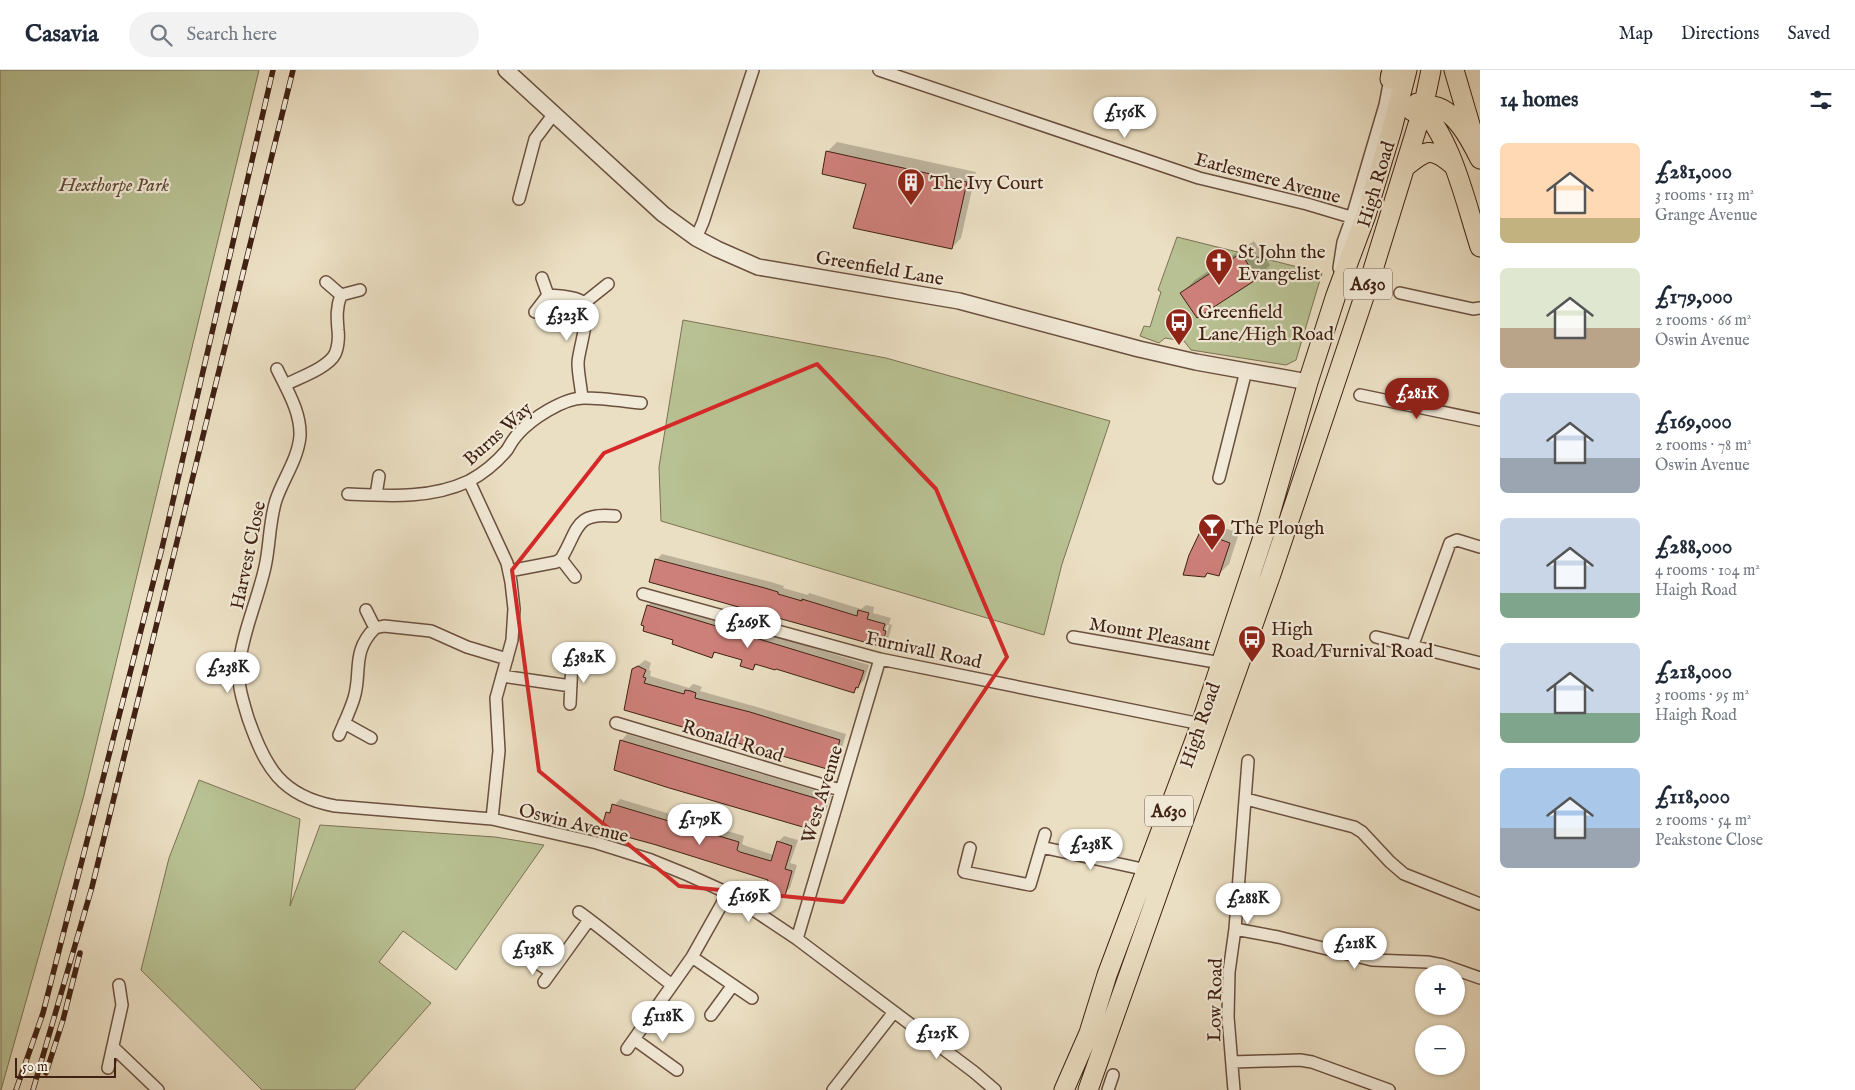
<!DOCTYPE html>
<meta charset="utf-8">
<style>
body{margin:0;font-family:"IM FELL English",serif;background:#f2f2f3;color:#1f2937;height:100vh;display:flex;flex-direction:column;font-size:19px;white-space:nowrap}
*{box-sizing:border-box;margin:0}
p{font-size:16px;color:#747a83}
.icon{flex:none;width:28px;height:28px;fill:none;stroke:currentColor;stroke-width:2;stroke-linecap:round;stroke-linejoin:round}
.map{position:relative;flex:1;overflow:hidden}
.drawer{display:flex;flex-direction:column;background:#fff;width:375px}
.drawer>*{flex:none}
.fabs{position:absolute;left:1415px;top:895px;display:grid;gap:10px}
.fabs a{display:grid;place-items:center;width:50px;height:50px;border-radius:50%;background:#fff;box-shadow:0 1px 4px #0004;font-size:25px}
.scale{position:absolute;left:15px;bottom:12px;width:101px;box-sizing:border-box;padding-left:5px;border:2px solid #402113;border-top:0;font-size:14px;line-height:18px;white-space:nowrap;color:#402113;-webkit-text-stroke:4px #f2ead8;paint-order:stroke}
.price{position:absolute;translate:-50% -42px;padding:0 11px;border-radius:18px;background:#fff;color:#222;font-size:16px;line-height:32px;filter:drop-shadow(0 1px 2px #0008)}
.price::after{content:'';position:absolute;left:50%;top:30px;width:15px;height:11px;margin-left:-8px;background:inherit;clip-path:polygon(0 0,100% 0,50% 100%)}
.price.selected{background:#8f2418;color:#fff}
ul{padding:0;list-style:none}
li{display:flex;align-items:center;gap:15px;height:125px;padding:0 20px}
li span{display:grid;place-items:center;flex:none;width:140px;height:100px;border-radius:8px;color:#555}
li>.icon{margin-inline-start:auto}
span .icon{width:60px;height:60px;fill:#fffc;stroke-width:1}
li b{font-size:21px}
h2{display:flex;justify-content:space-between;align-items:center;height:60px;padding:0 20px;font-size:21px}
header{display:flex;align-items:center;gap:30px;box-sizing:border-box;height:70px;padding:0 25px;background:#fff;border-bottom:1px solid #e0e1e3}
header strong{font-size:24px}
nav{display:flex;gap:28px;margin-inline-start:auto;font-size:18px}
.search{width:350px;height:45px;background:#f2f2f3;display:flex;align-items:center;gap:12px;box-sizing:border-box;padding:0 18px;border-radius:28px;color:#747a83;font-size:19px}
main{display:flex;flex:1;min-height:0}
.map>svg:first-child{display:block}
.green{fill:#b8c193;stroke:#7c7153}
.shadow{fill:#0003;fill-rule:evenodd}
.building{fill:#cd7f79;stroke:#402113}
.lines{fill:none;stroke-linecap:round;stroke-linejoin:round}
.minor-casing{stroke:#6b503f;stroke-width:14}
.tertiary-casing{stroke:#6b503f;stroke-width:18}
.primary-casing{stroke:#402113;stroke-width:21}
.minor{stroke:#f2ead8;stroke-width:11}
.tertiary{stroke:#f2ead8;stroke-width:15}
.primary{stroke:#ebdfc3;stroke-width:19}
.rail-casing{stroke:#402113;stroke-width:5.5}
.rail{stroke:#f2ead8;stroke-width:4;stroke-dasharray:11;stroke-linecap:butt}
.marked{fill:none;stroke:#d62828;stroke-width:4;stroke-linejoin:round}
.labels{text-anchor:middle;stroke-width:4.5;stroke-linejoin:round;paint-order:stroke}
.shield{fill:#f2ead8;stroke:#755d4e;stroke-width:1}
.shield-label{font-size:18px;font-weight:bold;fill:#402113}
.street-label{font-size:19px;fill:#402113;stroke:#f2ead8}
.poi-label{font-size:19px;fill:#402113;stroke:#f2ead8;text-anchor:start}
.park-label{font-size:19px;font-style:italic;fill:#5e4933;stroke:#f2ead8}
</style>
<header>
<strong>Casavia</strong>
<div class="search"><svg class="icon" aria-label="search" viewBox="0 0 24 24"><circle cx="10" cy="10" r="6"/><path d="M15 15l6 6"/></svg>Search here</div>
<nav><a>Map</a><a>Directions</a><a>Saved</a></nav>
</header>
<main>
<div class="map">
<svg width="1480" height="1020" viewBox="0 0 1480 1020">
<rect width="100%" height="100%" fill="#ebdfc3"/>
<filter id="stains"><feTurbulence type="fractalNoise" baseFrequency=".004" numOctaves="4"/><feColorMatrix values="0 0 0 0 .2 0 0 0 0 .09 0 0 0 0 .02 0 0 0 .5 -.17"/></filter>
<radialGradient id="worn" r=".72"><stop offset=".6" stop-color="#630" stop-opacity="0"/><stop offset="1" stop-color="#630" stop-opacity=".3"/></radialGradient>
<path class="green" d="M0,0H259L84,725L1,1020Z
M1177,167L1322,203L1296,290L1286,295L1191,280L1184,271L1165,268L1159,273L1140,266L1144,256L1150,257L1161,222L1158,220Z
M683,250L886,288L1110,351L1062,494L1044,565L661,451L659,397Z
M199,710L300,749L290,836L320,755L495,767L544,775L456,900L403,861L379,892L431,933L354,1020H262L141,900L169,788Z"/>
<path class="shadow" d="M837,72L976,102L961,168L952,178L868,114L827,82Z
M1254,171L1270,195L1257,208L1198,247L1182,223L1195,210Z
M1210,453L1239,463L1229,494L1219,504L1208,502L1204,506L1201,463Z
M662,484L771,512L784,516L783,518L808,525L809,523L861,539L866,535L874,537L873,543L891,548L889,554L892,555L888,569L881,575L656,490ZM887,555H889L885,570H883Z
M655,529L869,595L864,610L854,622L776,598L758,594L753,599L743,589L717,581L712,586L643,554L648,535Z
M645,590L651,593L649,600L651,601L650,606L689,618L693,614L697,615L702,617L700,621L757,637L846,664L842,678L844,679L840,693L833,699L626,639L633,600Z
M627,664L831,725L826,740L822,744L819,752L813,758L621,671Z
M620,729L744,766L742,774L746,776L774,785L778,772L784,766L798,770L790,793L797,795L790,818L784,824L770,809L608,743Z"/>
<path class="building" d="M826,81L967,112L952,179L853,158L866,114L822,104Z
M1241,183L1257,209L1197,248L1180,223Z
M1200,462L1230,473L1219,506L1207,503L1205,507L1183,505L1189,485Z
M655,489L765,518L778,522V524L802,531V529L857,546L858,540L869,543L867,549L885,554L883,560L886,561L882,577L649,512Z
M647,535L864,601L858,618L856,617L854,623L776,599L775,600L755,594L753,600L740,596L742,590L714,582L712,588L672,574L673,570L643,561L644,556L641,555Z
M638,596L646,600L643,607L646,608L644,613L684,624L685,620L691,621L696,623L695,628L750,642L840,670L836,684L839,685L834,701L624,640L632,599Z
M620,670L825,731L820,748L817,747L813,760L666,717L614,700Z
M612,734L739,772L737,780L740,782L771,791L777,771L792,776L785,799L792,801L785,826L765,820L768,810L653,774L601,760L606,742L610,743Z"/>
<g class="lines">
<g class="minor-casing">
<path id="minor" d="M879,0L1199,108L1307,134L1364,151
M519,129L535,69L553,45
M696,168L703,152L753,0
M1339,198L1343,172L1352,147L1385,35L1390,9L1387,5
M326,212L341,225L360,220
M1400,223L1473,239L1480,238
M548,225C557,226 570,226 579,230C595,237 578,279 578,293C578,304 581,316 582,328
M583,234L608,214
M535,242L548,225L542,208
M277,299C287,320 301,342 300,366C298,389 283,409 276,430C269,452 270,475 265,497C258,529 242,564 239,596C237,614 243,631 248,648C265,697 281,726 335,736L492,749L597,773L651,790L688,805L728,823L797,869L974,1002L995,1020
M285,315C298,308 328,298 335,284C338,278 339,267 338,260C337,248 336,238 341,225
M1360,325L1480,350
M1219,408L1246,301
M469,411L507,493L511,512L514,539L512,570L496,628L499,681L492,749
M348,424C389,426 431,429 469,411C484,403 496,393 507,380C510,375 513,369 518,364C531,349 563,328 584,328C602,328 622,331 641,333
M376,425L379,406
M561,489L575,507
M509,501L556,492L561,489C579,459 574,442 615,446
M643,524L880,589L1201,654
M366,540L375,558
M1073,567L1221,593
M1376,567L1480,593
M1412,577L1450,473L1457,470L1480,477
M502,606L571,616
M570,634L572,592
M344,653L371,668
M616,653L840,720
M339,665C344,653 350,641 354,628C362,602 351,582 375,558L384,556L431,561L467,577L507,589
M1246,729L1354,757L1362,762L1390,792L1404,804L1480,834
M1041,777L1147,800
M970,778L964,802L1030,815L1045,764
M579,842C611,865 640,891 672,915
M1235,859L1278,867L1372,890L1427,892L1443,895L1480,908
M797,869L880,589
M528,887L551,902
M692,887L752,928
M544,912L589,850
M711,945L733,915
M634,969L677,1000
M113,977L158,1020
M627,979L692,887L728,823
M1232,992L1300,990L1312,992L1389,1020
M108,998L122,935L119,915
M833,1020L894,942
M1108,1020L1113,1005
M1234,1020L1228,947L1229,902L1235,859L1248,691"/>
</g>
<g class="tertiary-casing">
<path id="tertiary" d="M506,0L663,144L696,168L717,179L758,197L959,231L1139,279L1196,292L1308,312"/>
</g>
<g class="primary-casing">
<path id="primary" d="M1454,0L1474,68
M1390,9L1392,0
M1417,33C1452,67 1465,131 1480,177
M1412,41C1418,40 1426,36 1431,36C1454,37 1471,71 1480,89
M1405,97C1426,80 1431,76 1453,95
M1064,1020L1089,963L1107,905L1201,654L1266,458L1308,312L1336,225L1366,145L1392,59L1407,0
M1088,1020L1271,504L1372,203L1423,38L1431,0"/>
</g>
<use href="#minor" class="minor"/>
<use href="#tertiary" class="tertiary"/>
<use href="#primary" class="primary"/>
<g class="rail-casing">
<path id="rail" d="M46,1003L63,950L80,883
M16,1020L43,943L162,478L273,0
M33,1020L92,817L293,0"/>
</g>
<use href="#rail" class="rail"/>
</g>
<path class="marked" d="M817,294L936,419L1007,587L843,832L679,816L539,701L512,500L604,383Z"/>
<defs>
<g id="building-pin" transform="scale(1.4375)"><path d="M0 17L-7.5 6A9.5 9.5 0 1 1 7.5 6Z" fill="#8f2418" stroke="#f2ead8"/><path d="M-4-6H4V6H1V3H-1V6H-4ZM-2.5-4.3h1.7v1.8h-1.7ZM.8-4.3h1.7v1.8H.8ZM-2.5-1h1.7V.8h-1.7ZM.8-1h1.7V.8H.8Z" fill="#fff"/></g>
<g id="church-pin" transform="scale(1.4375)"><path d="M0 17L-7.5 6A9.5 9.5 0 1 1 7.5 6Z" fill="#8f2418" stroke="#f2ead8"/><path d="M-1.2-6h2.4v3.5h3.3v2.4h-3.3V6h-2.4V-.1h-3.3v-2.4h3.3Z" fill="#fff"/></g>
<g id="bus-pin" transform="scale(1.4375)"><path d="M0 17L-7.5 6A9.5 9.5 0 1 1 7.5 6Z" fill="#8f2418" stroke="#f2ead8"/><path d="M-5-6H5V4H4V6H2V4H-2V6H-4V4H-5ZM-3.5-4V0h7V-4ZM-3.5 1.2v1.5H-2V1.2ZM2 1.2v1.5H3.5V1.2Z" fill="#fff"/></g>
<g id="bar-pin" transform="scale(1.4375)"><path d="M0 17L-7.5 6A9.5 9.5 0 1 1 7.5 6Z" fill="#8f2418" stroke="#f2ead8"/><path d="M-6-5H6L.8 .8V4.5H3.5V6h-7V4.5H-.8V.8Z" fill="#fff"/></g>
</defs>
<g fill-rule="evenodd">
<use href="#building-pin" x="911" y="112"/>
<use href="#church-pin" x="1219" y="192"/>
<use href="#bus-pin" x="1179" y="252"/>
<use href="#bar-pin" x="1212" y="457"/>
<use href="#bus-pin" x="1252" y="569"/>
</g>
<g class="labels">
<g class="shield">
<rect x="1344" y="198.5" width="48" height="31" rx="4"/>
<rect x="1145" y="725.5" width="48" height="31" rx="4"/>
</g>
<g class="shield-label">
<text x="1368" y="220">A630</text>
<text x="1169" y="747">A630</text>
</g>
<g class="street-label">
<text transform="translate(1268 107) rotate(15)" y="7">Earlesmere Avenue</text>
<text transform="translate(1375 114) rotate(-73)" y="7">High Road</text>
<text transform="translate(880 197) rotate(10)" y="7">Greenfield Lane</text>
<text transform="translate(497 363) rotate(-42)" y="7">Burns Way</text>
<text transform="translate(247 485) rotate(-78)" y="7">Harvest Close</text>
<text transform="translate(1150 563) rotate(10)" y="7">Mount Pleasant</text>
<text transform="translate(924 579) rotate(12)" y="7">Furnivall Road</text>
<text transform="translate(1199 655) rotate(-71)" y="7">High Road</text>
<text transform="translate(733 670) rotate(17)" y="7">Ronald Road</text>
<text transform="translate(821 724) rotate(-73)" y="7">West Avenue</text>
<text transform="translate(574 752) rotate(14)" y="7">Oswin Avenue</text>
<text transform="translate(1214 930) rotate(-89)" y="7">Low Road</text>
</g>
<g class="poi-label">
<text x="930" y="119">The Ivy Court</text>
<text x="1238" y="188">St John the<tspan x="1238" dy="22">Evangelist</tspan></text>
<text x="1198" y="248">Greenfield<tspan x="1198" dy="22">Lane/High Road</tspan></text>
<text x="1231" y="464">The Plough</text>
<text x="1271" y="565">High<tspan x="1271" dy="22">Road/Furnival Road</tspan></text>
</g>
<g class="park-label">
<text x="114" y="121">Hexthorpe Park</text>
</g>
</g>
<rect width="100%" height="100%" filter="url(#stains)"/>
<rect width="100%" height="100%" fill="url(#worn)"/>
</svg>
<div class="fabs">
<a>+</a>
<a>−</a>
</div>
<div class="scale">50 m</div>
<b class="price" style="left:1125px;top:69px">£156K</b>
<b class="price" style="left:567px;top:272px">£323K</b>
<b class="price selected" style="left:1417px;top:350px">£281K</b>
<b class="price" style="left:748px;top:579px">£269K</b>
<b class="price" style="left:584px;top:614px">£382K</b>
<b class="price" style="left:228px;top:624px">£238K</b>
<b class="price" style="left:700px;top:776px">£179K</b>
<b class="price" style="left:1091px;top:801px">£238K</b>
<b class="price" style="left:749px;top:853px">£169K</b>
<b class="price" style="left:1248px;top:855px">£288K</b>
<b class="price" style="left:1355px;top:900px">£218K</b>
<b class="price" style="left:533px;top:906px">£138K</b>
<b class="price" style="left:663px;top:973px">£118K</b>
<b class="price" style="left:937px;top:990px">£125K</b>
</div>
<section class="drawer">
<h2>14 homes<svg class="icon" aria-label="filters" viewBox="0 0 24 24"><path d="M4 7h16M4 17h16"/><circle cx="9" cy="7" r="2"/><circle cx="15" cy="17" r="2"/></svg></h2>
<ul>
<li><span style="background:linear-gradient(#ffd9b3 75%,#c2b280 0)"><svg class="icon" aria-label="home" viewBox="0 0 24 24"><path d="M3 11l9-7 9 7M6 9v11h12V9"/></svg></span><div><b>£281,000</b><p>3 rooms · 113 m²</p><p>Grange Avenue</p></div></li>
<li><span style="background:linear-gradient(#dfe7d0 60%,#b9a48a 0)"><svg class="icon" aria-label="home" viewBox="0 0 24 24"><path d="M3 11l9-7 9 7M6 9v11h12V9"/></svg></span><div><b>£179,000</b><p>2 rooms · 66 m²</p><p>Oswin Avenue</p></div></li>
<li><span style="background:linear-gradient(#c9d6e8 65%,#9aa5b1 0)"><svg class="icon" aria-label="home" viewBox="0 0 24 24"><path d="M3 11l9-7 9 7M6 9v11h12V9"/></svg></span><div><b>£169,000</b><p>2 rooms · 78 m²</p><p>Oswin Avenue</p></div></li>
<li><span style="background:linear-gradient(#c9d6e8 75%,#7fa58c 0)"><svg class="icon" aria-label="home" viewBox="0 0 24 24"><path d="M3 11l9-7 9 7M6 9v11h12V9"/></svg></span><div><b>£288,000</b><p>4 rooms · 104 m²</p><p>Haigh Road</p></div></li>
<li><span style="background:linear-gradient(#c9d6e8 70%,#7fa58c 0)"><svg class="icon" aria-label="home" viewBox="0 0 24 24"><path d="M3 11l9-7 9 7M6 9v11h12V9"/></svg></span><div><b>£218,000</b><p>3 rooms · 95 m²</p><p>Haigh Road</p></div></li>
<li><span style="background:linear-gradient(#a9c7e8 60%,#9aa5b1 0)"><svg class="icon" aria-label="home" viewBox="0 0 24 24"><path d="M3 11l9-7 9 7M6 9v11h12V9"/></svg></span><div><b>£118,000</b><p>2 rooms · 54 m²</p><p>Peakstone Close</p></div></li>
</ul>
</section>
</main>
